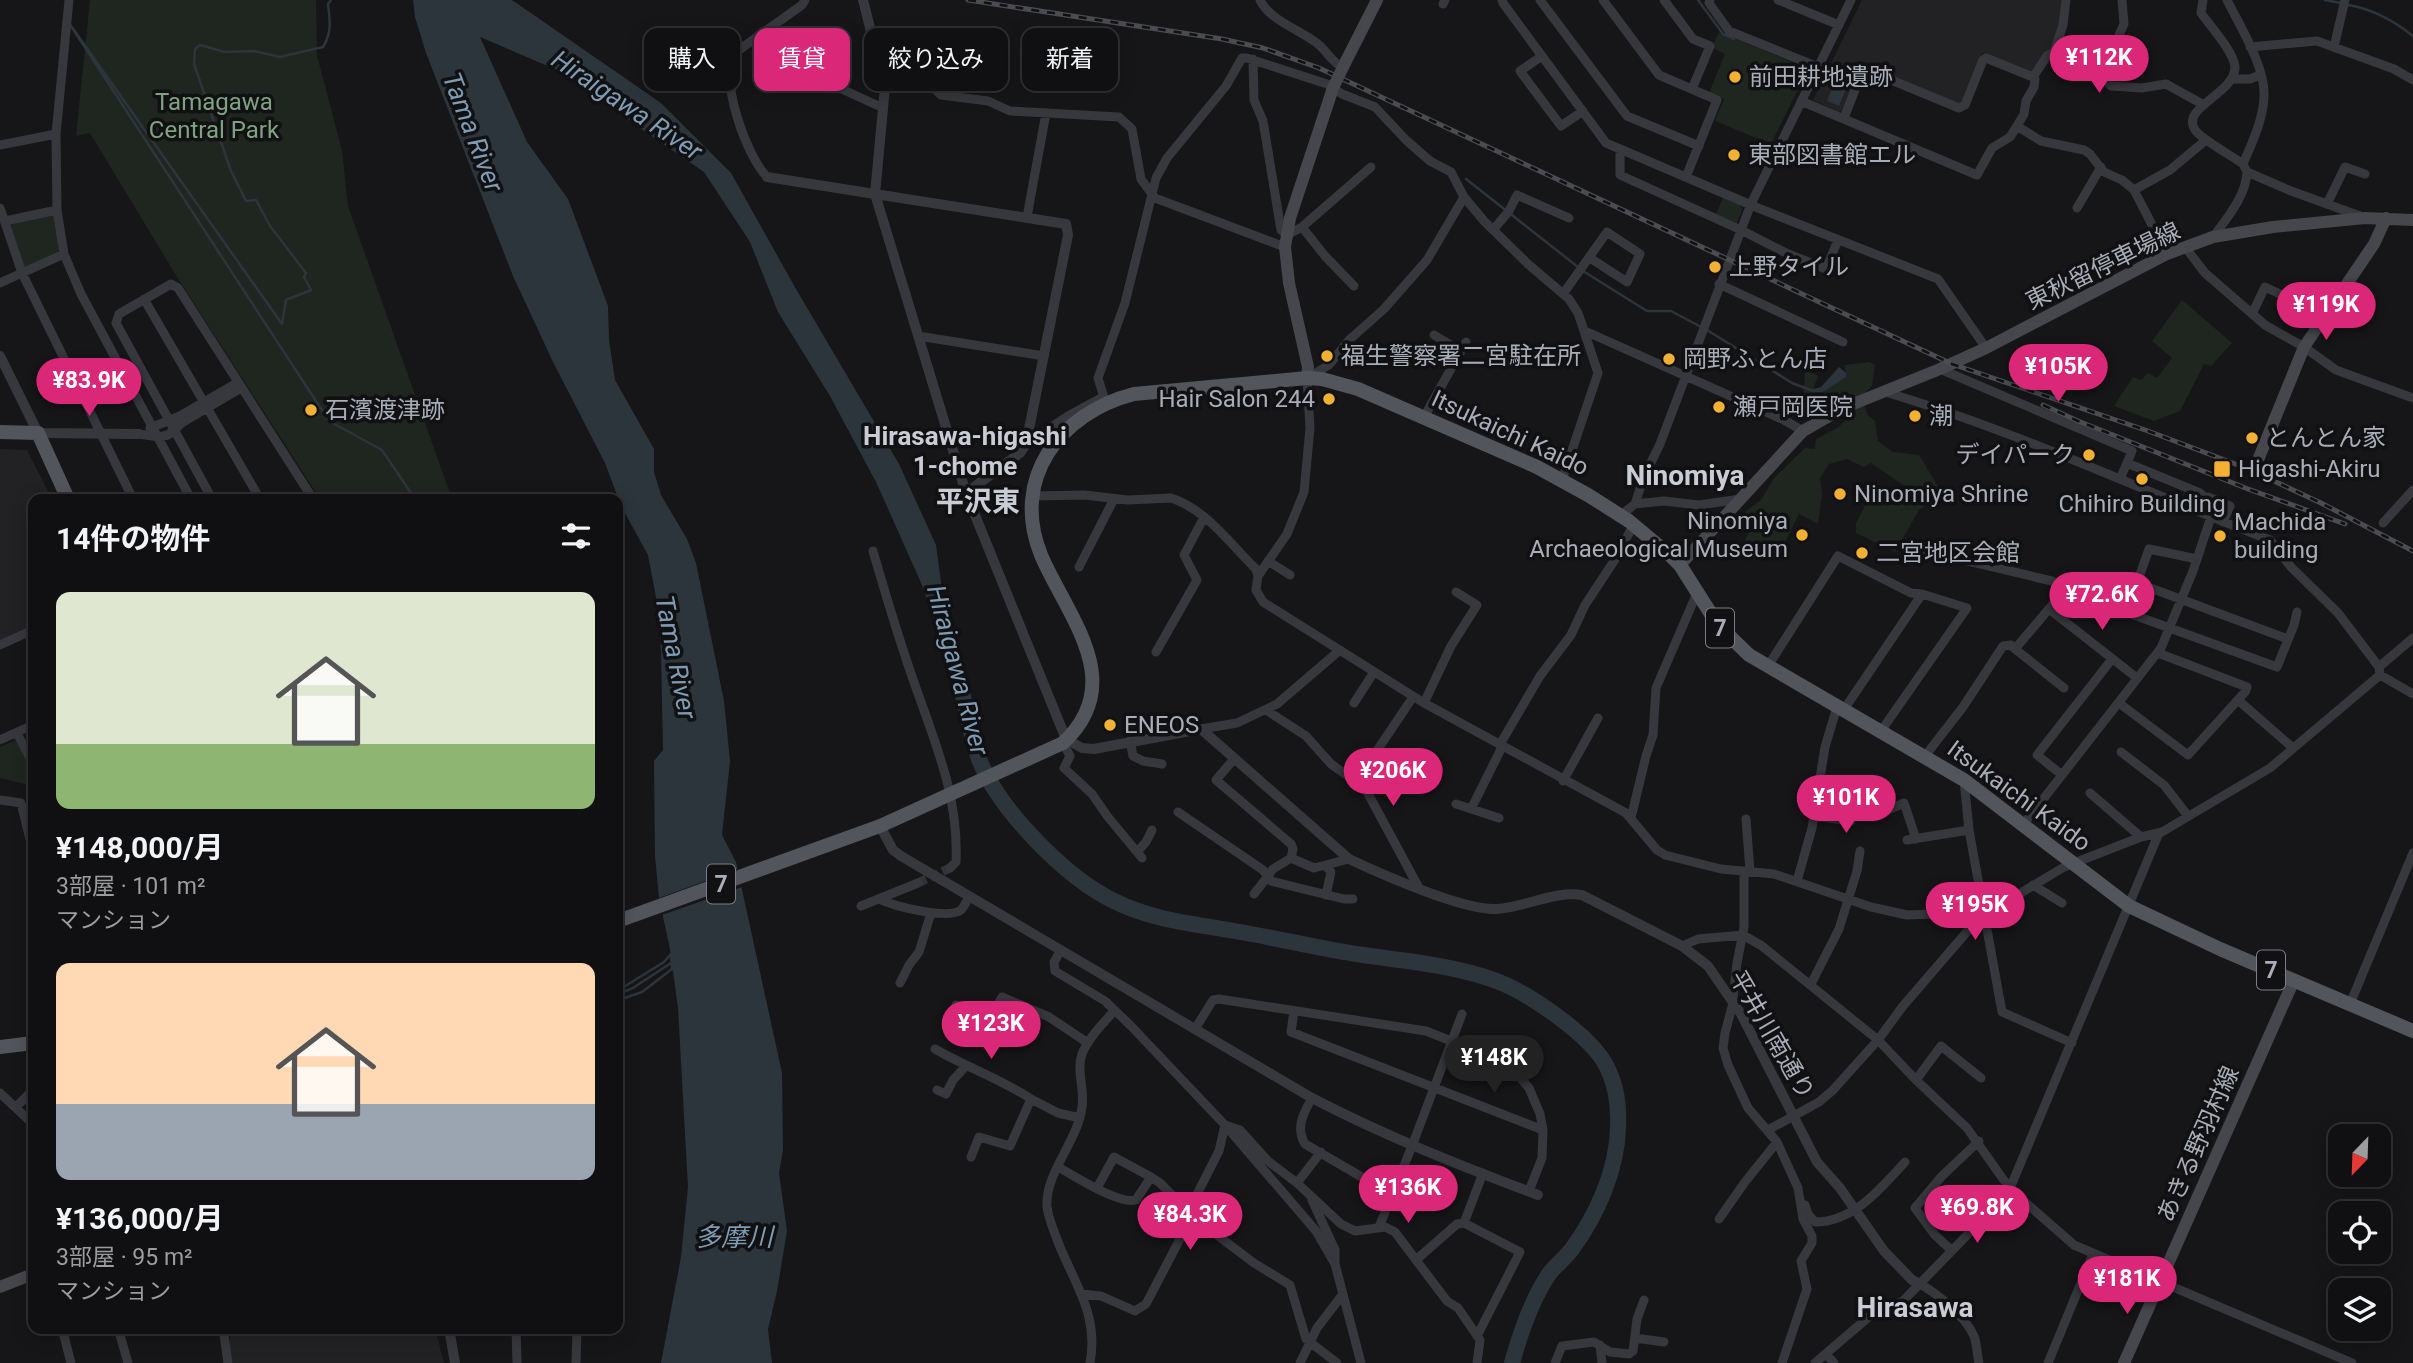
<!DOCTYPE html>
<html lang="ja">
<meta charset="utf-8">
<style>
body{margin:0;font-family:Roboto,"Noto Sans JP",sans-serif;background:#1e1e20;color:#f1f3f6;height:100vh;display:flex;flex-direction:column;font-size:26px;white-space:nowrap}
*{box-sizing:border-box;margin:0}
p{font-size:23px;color:#9c9d9f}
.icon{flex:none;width:38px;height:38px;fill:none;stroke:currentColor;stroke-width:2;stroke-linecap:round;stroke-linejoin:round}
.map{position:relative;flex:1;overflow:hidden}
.details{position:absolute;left:28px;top:494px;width:595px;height:840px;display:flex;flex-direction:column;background:#101012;border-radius:14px;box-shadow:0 4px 18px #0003,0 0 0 2px #303032}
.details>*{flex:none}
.banner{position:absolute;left:644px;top:28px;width:665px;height:63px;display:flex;gap:14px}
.needle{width:46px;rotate:203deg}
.fabs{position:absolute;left:2328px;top:1124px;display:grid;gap:14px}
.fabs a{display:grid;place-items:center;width:63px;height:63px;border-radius:14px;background:#101012;box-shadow:0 4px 18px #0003,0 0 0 2px #303032;font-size:35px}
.price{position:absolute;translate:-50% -60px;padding:0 16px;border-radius:24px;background:#db2777;color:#fff;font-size:23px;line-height:46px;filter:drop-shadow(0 2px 4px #0008)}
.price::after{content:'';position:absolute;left:50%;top:42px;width:21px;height:16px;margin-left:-10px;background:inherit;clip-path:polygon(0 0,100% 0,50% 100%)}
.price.on{background:#222;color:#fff}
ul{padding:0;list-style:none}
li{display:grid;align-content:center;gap:14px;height:371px;padding:0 28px}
li span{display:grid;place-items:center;height:217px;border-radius:14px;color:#555}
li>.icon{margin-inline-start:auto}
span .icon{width:126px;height:126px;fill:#fffc;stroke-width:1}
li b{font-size:30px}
h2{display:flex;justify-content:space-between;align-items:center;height:84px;padding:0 28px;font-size:30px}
.chip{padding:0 24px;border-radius:14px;background:#101012;box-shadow:0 4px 18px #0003,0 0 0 2px #303032;font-size:24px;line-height:63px}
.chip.on{background:#db2777;color:#fff}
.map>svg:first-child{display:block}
.built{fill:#222225}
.green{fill:#1e261f}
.water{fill:#2c353c}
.pier{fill:#161618}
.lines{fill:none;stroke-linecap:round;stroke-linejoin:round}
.stream{stroke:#2c353c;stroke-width:2.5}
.river{stroke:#2c353c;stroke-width:16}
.minor-tunnel{stroke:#333438;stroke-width:9;stroke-dasharray:9 4.5;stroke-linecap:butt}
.minor{stroke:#37383d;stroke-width:9}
.tertiary{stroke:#37383d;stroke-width:10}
.secondary{stroke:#45474d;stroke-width:12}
.primary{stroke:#53555c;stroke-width:14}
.rail-casing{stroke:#4a4c52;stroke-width:5}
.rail{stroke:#111113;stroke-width:2.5;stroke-dasharray:8;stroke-linecap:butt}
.secondary-bridge{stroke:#45474d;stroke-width:12}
.poi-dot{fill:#f2b134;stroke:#111113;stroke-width:2.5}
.labels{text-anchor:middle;stroke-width:7;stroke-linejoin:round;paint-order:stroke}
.shield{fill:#111113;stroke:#7b7e86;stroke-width:2}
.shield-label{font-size:23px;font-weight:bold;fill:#a8adb8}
.poi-label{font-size:24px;fill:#a8adb8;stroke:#111113;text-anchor:start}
.park-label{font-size:24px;fill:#7fa381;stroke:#111113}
.street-label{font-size:24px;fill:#a8adb8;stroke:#111113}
.water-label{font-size:26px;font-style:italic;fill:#7f9bb3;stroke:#111113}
.neighbourhood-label{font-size:26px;font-weight:bold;fill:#c9ccd4;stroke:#111113}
.quarter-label{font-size:28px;font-weight:bold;fill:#c9ccd4;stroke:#111113}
</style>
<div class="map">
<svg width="2413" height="1363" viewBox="0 0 2413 1363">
<rect width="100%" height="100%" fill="#161618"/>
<path class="built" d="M1862,0H2062L2059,25L2051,50L2031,74L1982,53L1962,103L1957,104L1862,64L1843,111L1839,112L1813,100Z
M0,449L27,450L52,499H33V632L0,648Z
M231,1328H435L444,1363H233L229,1348Z"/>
<path class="green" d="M90,0H316L317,55L342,151L348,206L452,499H320L177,277L90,133L76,136Z
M1719,32L1808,69L1771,144L1715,121L1724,99L1709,93L1725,54L1712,48Z
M1723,198L1740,205L1742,210L1737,223L1716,214Z
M51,212L55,215L60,248L57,254L27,268L22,267L8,227L11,222Z
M2182,300L2232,343L2211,366L2204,364L2180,411L2154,421L2114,406L2133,377L2141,380L2148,373L2157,378L2172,358L2152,341Z
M1869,362L1875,365L1872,386L1861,397L1868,415L1875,421L1878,441L1893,452L1919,455L1939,488L1937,496L1919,510L1895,552L1856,533V523L1871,494L1879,495L1893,505L1906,487L1871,463L1864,467L1847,459L1829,464L1820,478L1822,494L1818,524L1799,514L1785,542L1771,556C1758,557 1751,555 1743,544L1753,525L1744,516L1746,511L1761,500L1774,478L1805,448L1815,449L1816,439L1837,428L1846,420L1842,404L1833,408L1811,406L1803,398L1805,372H1811L1818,376L1813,390L1823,392L1846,377L1845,365Z
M18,739L33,772V786L0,778V747Z"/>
<path class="water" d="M413,0H512L661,103L731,173L796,289L899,464L936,545L945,612L965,708L922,585L877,484L830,396L778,312L750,242L704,172L640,128L571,76L480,37L527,142L568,199L608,306L609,340L615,380L654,449V472L661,495L687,539L696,563L724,701L730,761L722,835L736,862L782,1073L783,1150L779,1173L787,1231L777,1291L768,1329L772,1363H661L681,1257L688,1187L678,1008L670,949L659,898L655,856L654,761L663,750L661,652L658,608L648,555L621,506L605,463L553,362L513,276L426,53L415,17Z
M1839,71L1851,76L1839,106L1827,101Z
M1839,367L1846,373V377L1823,392H1813V389L1821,387Z"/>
<path class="pier" d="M741,868L745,886L659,916L656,899Z"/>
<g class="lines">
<path class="stream" d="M1698,0L1723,34L1734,39
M2325,0L2341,3
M2348,5C2373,9 2393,20 2413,36
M69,23L329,421L382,450L415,499
M69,23L282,324L286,300L311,290L304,277L306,273L270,226L256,200L246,201L231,171L194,64L195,49L200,45L225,52L254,51L280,57L323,47C332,33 330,20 328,4L331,0
M1466,179L1578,267
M1583,271L1647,311H1671L1701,327
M1707,330L1792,383L1813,391
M671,954L672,969L642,992L622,999L619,990L664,962Z
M618,994L633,988L671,963"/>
<path class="river" d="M961,687C966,711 971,736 979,759C999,810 1065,877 1114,901C1154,921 1197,924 1240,932C1281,939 1322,949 1363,955C1406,961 1450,965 1491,979C1525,990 1591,1035 1607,1067C1617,1087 1619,1106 1618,1128C1617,1170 1597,1215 1572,1249C1565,1258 1556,1265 1549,1274C1532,1299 1520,1334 1512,1363"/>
<path class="minor-tunnel" d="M918,883L950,868"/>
<path class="minor" d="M69,0L56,134L57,210L64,254L81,294L191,499
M1260,0C1270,21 1301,30 1318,44C1327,51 1332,63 1343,67
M1502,0L1503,3L1606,143L1758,208L1938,279L1986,348
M1540,0L1627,116L1699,146
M1603,0L1659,75L1717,100L1686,177
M1664,0L1693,39L1710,46L1692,89
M1710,0L1709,3L1729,31L1818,67
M1778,0L1839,25
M2122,0L2124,24L2102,73V78L2111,86L2142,88L2166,84L2204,105
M2203,0L2201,13C2210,26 2234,52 2235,67C2235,94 2180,107 2195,130C2201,139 2232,156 2243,164
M1443,4L1445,0
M754,40L805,72L883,108
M2250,47L2317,41L2394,69L2413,80
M2334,47L2345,0
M1542,56L1520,71L1561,126L1583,111
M1253,59L1254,100L1263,121L1281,230L1287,235L1302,227L1371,167
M2232,79H2250L2260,75
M885,84H930L941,95L988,101L1010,111L1119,117L1132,129L1141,179L1155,198L1285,247
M1801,101L1977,175L1992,148L2010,137L2017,126L2024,114L2026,101L2034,87L2035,79L2033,77L2047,56L2054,52L2063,25L2066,0
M1844,118L1862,72L1867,70L1959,108L1965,105L1983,60L1986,58L2033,77
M2017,126L2041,141L2084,150L2090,154L2104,172L2122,180L2134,190L2167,254
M0,145L56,134
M1620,149V175L1741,230L1786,253L1826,269L1838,240
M2247,172L2291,191L2363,217
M767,177C746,155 722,86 732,55L802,5L805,0
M2134,190L2170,170L2206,140
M1464,197L1427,260L1384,309L1349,340L1329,365L1307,378L1310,428L1304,492L1287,534L1258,576L1256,590L1263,602L1424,703L1626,813L1657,850L1665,855L1721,869L1774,874L1871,907L1907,915L1984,912L1999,906L2064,867L2141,837L2162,832L2270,768L2380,675
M2327,204L2345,167L2365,174
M0,208L22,273L133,499
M2077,208L2101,167
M1027,217L1046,113
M5,221L57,210
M1302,227L1325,256L1354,286
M1493,230L1509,211L1517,195L1569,218
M2213,237C2227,218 2246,196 2247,172L2243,164C2252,143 2263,120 2264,97C2266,68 2240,26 2227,0
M2185,247L2205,273L2265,325L2304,347L2336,370L2413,398
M0,283L64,254
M1719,284L1843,342
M1563,294L1607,232L1640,254L1627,282L1590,258
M144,299L260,499
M2252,314L2265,287L2280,294
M1585,331L1784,420L1803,431
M1434,335L1461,351
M918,336L1044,356
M1940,369L2132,451L2127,463
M1885,392C2017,431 2142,491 2270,540L2291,567L2338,613L2379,667L2380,675L2413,694
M1106,404L1098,378L1125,303L1156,178L1167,158L1226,86L1242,58H1247L1327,84L1342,94L1375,107L1406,140L1430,161L1451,172L1464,197L1484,221L1528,264L1569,299L1578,313L1598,373L1562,480
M1424,417L1466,342
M150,428L180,416L237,383
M139,434L159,437L168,435L183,422L241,388
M1026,444L1068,416L1103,397
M2120,479L2127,463L2200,493L2207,500
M1034,496L1084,495L1128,500L1171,498C1206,509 1231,545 1256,569L1258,576
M212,499L116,323L119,314L171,284L178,288L313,499
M1635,504L1664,501L1699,505L1741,499
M2202,513L2208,497L2230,506L2223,522
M1621,515L1635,504L1643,479L1660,444L1751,204L1851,0
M2383,523L2413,490
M1904,546L2052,581L2065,590L2277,667L2294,625L2297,612
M873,551C886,596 899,640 915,685C936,745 959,798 956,862L950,868
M1268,561L1290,575
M1079,567L1114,499
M2137,583L2288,639
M2049,609L2137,678
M2127,611L2149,549L2197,559
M0,645L33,630
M2015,649L2064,688
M1156,652L1197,580L1184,555L1202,521L1206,519
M1768,666L1838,556L1911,593L1922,594L1967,608L1881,731
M2379,667L2413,638
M2238,700L2293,748
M1354,703L1374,672
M1424,703L1451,646L1477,605L1456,592
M2119,703L2188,755L2245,692L2247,687L2158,653
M1266,710L1306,736L1331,764L1365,788L1419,888
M1843,711L1922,594
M1201,729L1237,723L1277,704L1340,650
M17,733L33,764
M0,740L33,725
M1130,741L1133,756L1143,761L1162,764
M1063,743L1070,756L1064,768L1092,794L1108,817L1142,858
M2121,752L2164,785L2188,816
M1374,755L1413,697
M1925,756L1963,707L2003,646L2011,645L2015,649L2065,590
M1234,759L1216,780L1291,844L1293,849L1291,858
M2062,775L2037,755L2112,659
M1964,780L1969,830L2002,1012L2072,1043
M1563,781L1598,718
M2090,793L2141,837
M0,800L21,803L33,851
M1456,804L1499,818
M1471,809L1500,751L1502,741L1540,676L1571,635L1585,605L1614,561L1634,524
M1890,809L1904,803L1916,839
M1178,812L1263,870L1268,876L1254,894
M1814,816L1851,821L1852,813
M1631,818L1646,756L1653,735L1656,688L1697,593
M1746,819L1750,871
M2023,825L2161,648L2193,571L2211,517
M1907,840L1969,830
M1137,852L1146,842L1152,830
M1349,859L1314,868L1291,858L1273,869L1268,876L1271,881L1344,899H1353
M1326,866L1331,872L1326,895
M1744,871V927L1737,963L1732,1007L1725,1033L1723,1048L1728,1065L1748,1108L1777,1142L1798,1188L1803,1219L1812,1236V1243L1801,1261L1807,1289L1782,1363
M1797,881L1812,828L1825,747L1837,707
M2033,885L2062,903
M879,899C893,906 948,920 961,910C964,907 967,900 970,896
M861,906L918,883
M1682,946L1698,939L1743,935L1762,946L1878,1040L1916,1080L1967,1128L2010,1189L2074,1245L2352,1363
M1061,950L1054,962L1055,971L1105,1001L1131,1026L1225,1125L1316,1231L1335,1264L1361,1363
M900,983L909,965L919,952L931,913
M1811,984L1839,929L1857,871L1860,851
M2350,1004L2413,853
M956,1005L989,1018L1002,997L1049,1017L1088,1043
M1294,1011L1291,1032L1543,1130
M1195,1029L1213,1000L1219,999L1426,1031L1481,1053L1514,1070L1529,1088L1540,1114L1543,1130L1542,1158L1529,1191
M935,1049C966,1067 1001,1079 1031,1099
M1916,1080L1941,1046L1981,1078
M937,1090L946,1094L953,1080L966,1066
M0,1093L33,1124
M1312,1098C1304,1112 1295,1127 1305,1144L1391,1194
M16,1107L33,1090
M1768,1130L1819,1102L1833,1090L1878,1040L1903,1006L1984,912
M971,1157L979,1137L1010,1146L1031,1099L1058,1113L1080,1118
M1058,1167C1075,1176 1119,1205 1136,1200L1151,1177L1160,1183L1197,1220L1254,1263L1290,1285L1306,1339L1337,1363
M1297,1183L1321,1152
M1097,1188L1114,1157L1151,1177
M1312,1200L1335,1250V1261
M1805,1205L1808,1214L1815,1222C1854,1222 1881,1188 1905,1162
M1719,1219L1745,1182L1777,1142
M1464,1223L1520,1252L1477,1336
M1379,1227L1412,1146L1462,1014
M1951,1250L1935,1235L1915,1208L1942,1176L1979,1141
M1918,1283C1937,1293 1965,1316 1974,1336C1977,1344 1977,1355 1979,1363
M1081,1294L1101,1296L1135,1311L1146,1304L1192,1216L1191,1206L1219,1151L1225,1125L1240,1130L1268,1161L1297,1183L1341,1224L1355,1231L1385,1227L1395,1232L1416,1260
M62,1328L71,1363
M118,1328L128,1363
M223,1328L228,1363
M516,1328L517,1363
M1635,1338L1664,1342
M1600,1345L1602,1363
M1826,1354L1834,1363
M576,1363L577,1328
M1090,1363C1099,1315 1075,1285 1058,1242C1054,1231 1048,1218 1047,1206C1045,1173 1078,1141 1082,1107C1085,1089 1076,1071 1082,1054C1088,1038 1103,1024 1114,1011
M1300,1363L1317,1328L1343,1294
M1477,1363L1480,1340L1458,1308L1447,1301L1416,1260L1457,1224L1464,1223L1483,1173
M1555,1363L1562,1346L1594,1342L1610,1352L1629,1354L1633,1351L1637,1319L1644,1300
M1815,1363L1871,1315L1903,1301L2008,1193L2159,833
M2048,1363L2093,1254"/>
<path class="tertiary" d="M863,0L885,87L875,194L966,493L1066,739L1082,748L1094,749L1201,729L1349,859C1381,874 1464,911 1497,909C1526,907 1553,891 1582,895L1682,946L1708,966L1741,1014L1817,1162L1840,1188L1884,1251L1912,1280L1918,1283
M767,177L1066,224L1068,235L1026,444L1020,453L966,493
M0,356L38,433L139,434
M880,826L893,850L901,856L1312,1098C1385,1136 1461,1166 1538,1195
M449,1328L455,1363"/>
<path class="secondary" d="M1343,67L1377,0
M1307,378L1308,367L1289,283L1285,247L1290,218L1333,88
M2256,465L2304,347L2374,244L2386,218
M1680,565L1803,431L1843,408L1940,369L1986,348L2167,254L2213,237L2273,227L2365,218L2413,220
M0,1287L33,1274
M2124,1363L2294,980"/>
<path class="primary" d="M0,432L38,433L68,499
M618,921L880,826L1063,743C1129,682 1067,616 1041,555C1010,478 1060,413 1134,394L1307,378L1322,379L1358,389L1537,467L1588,495L1629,521L1672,557L1680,565L1718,625L1749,655L1964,780L2129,906L2220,949L2413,1031
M0,1047L33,1043"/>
<g class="rail-casing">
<path id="rail" d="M968,0L1222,39L1263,48L1319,68L1952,364L2148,431L2246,468L2321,503L2413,551
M2043,405L2078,421L2248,489L2345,524"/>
</g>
<use href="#rail" class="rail"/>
<path class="secondary-bridge" d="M1333,88L1343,67"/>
</g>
<g class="poi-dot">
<circle cx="1735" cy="77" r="7"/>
<circle cx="1734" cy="155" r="7"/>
<circle cx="1715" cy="267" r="7"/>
<circle cx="1327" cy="356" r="7"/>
<circle cx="1669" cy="359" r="7"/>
<circle cx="1329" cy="399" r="7"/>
<circle cx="1719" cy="407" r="7"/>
<circle cx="311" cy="410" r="7"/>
<circle cx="1915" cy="416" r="7"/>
<circle cx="2252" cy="438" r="7"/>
<circle cx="2089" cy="455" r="7"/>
<rect x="2213" y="460" width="18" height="18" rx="3.5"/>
<circle cx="2142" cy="479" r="7"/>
<circle cx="1840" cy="494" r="7"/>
<circle cx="1802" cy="535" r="7"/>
<circle cx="2220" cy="536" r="7"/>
<circle cx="1862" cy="553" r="7"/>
<circle cx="1110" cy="725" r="7"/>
</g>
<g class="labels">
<g class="shield">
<rect x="1706" y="608.5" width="28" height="39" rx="5"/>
<rect x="707" y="864.5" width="28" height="39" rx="5"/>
<rect x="2257" y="950.5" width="28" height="39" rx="5"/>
</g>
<g class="shield-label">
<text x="1720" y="636">7</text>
<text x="721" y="892">7</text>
<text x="2271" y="978">7</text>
</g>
<g class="poi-label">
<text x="1749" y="85">前田耕地遺跡</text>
<text x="1748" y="163">東部図書館エル</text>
<text x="1729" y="275">上野タイル</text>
<text x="1341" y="364">福生警察署二宮駐在所</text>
<text x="1683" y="367">岡野ふとん店</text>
<text x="1315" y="407" text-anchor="end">Hair Salon 244</text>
<text x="1733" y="415">瀬戸岡医院</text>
<text x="325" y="418">石濱渡津跡</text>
<text x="1929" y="424">潮</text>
<text x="2266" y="446">とんとん家</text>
<text x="2075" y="463" text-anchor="end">デイパーク</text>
<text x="2238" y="477">Higashi-Akiru</text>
<text x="1854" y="502">Ninomiya Shrine</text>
<text x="2142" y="512" text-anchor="middle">Chihiro Building</text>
<text x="1788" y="529" text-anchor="end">Ninomiya<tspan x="1788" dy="28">Archaeological Museum</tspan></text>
<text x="2234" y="530">Machida<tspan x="2234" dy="28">building</tspan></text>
<text x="1876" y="561">二宮地区会館</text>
<text x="1124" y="733">ENEOS</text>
</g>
<g class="park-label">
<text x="214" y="110">Tamagawa<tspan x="214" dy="28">Central Park</tspan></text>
</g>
<g class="street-label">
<text transform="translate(2103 266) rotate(-26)" y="8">東秋留停車場線</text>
<text transform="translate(1510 433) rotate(25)" y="8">Itsukaichi Kaido</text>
<text transform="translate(2019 796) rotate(36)" y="8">Itsukaichi Kaido</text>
<text transform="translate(1772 1035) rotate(60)" y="8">平井川南通り</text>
<text transform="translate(2198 1144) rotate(-66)" y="8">あきる野羽村線</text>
</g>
<g class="water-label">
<text transform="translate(627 105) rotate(34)" y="9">Hiraigawa River</text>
<text transform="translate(473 132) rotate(69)" y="9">Tama River</text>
<text transform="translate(676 657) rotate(79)" y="9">Tama River</text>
<text transform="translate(958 670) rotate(75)" y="9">Hiraigawa River</text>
<text x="734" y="1246">多摩川</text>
</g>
<g class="neighbourhood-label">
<text x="965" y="445">Hirasawa-higashi<tspan x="965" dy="30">1-chome</tspan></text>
</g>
<g class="quarter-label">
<text x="1685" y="485">Ninomiya</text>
<text x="978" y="511">平沢東</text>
<text x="1915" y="1317">Hirasawa</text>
</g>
</g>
</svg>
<div class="fabs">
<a><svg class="needle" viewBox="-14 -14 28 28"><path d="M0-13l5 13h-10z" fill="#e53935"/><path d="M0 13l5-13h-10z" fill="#9c9d9f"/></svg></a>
<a><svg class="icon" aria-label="locate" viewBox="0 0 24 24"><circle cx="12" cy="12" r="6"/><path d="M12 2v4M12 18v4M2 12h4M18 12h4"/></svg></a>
<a><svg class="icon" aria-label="layers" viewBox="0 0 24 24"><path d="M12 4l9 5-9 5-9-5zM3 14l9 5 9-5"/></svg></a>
</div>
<b class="price" style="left:2099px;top:95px">¥112K</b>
<b class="price" style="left:2326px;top:342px">¥119K</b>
<b class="price" style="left:2058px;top:404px">¥105K</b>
<b class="price" style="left:89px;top:418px">¥83.9K</b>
<b class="price" style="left:2102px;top:632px">¥72.6K</b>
<b class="price" style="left:1393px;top:808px">¥206K</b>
<b class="price" style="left:1846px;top:835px">¥101K</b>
<b class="price" style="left:1975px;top:942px">¥195K</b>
<b class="price" style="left:991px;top:1061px">¥123K</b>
<b class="price on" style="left:1494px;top:1095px">¥148K</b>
<b class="price" style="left:1408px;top:1225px">¥136K</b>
<b class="price" style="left:1977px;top:1245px">¥69.8K</b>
<b class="price" style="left:1190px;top:1252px">¥84.3K</b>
<b class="price" style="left:2127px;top:1316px">¥181K</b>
<div class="banner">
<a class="chip">購入</a>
<a class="chip on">賃貸</a>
<a class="chip">絞り込み</a>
<a class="chip">新着</a>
</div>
<section class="details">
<h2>14件の物件<svg class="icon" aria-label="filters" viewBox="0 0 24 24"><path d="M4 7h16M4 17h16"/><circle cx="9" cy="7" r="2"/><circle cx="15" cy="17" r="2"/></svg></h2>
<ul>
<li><span style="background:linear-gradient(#dfe7d0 70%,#8fb573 0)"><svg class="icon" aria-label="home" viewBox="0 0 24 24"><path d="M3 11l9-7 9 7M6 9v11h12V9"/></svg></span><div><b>¥148,000/月</b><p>3部屋 · 101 m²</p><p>マンション</p></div></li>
<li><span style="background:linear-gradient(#ffd9b3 65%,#9aa5b1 0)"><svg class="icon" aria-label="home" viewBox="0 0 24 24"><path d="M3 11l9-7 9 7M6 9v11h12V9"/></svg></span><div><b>¥136,000/月</b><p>3部屋 · 95 m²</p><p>マンション</p></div></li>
</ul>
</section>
</div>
